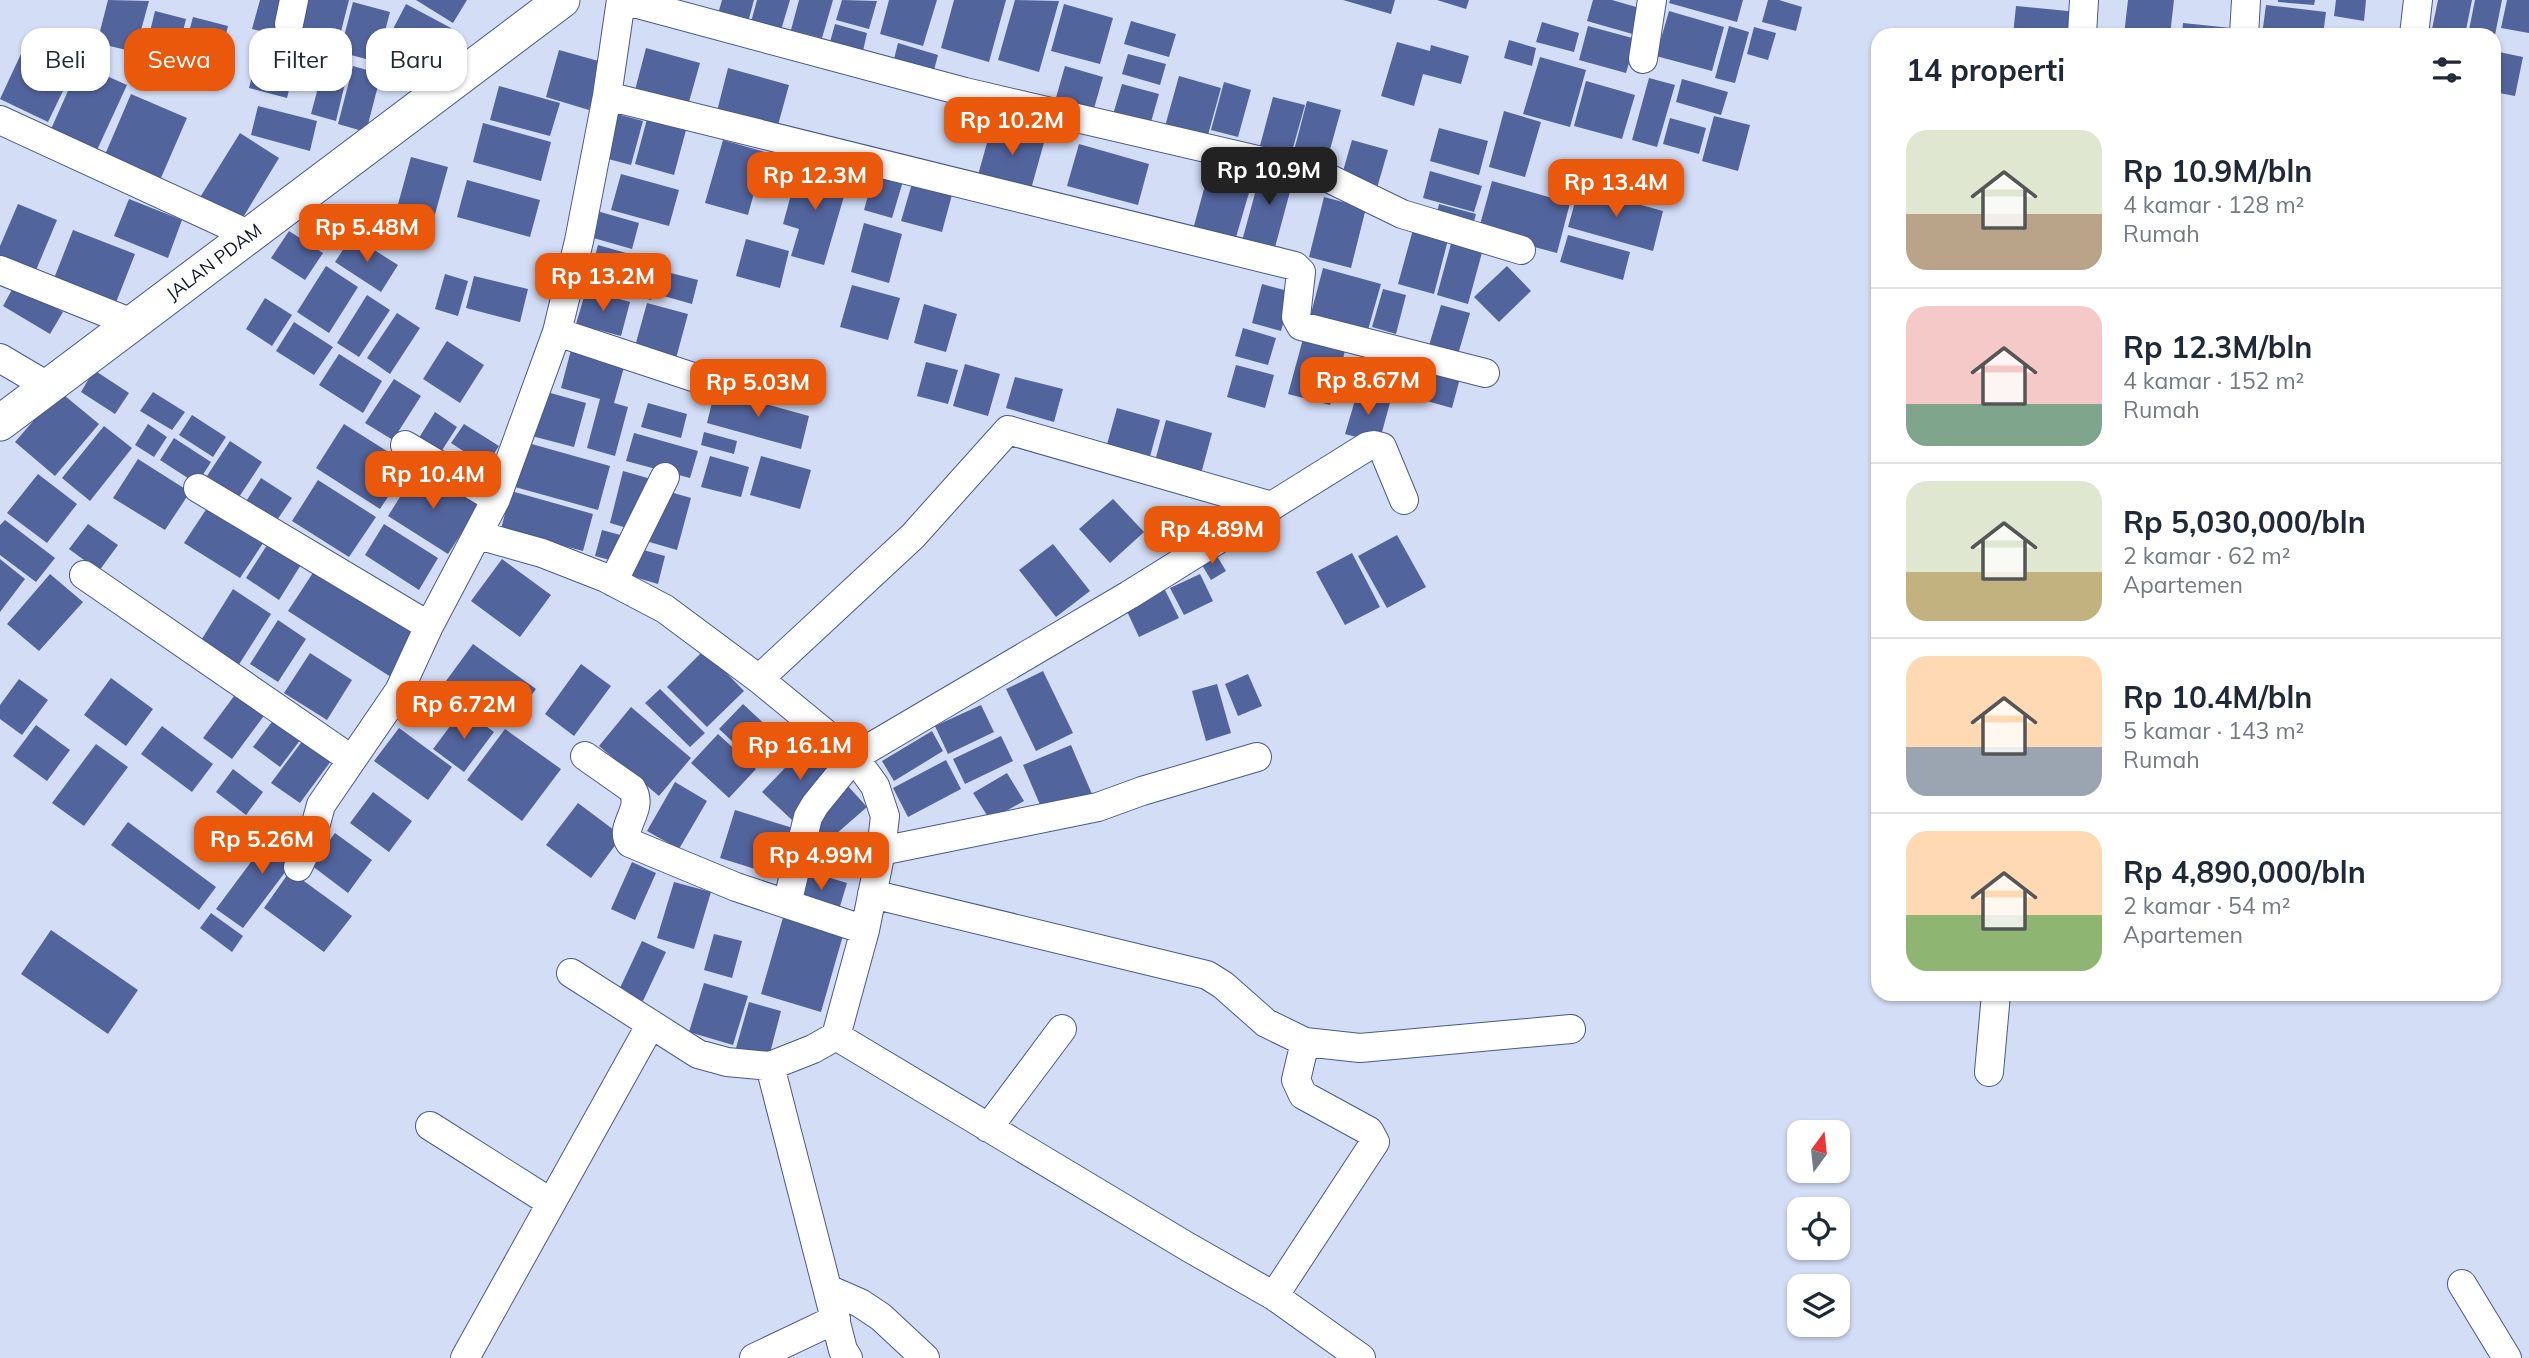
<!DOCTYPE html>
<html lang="id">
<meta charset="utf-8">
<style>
body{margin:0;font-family:Mulish,sans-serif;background:#f6f6f7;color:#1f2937;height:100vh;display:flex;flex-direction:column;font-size:26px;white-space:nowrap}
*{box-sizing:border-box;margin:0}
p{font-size:23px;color:#747a83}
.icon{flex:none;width:38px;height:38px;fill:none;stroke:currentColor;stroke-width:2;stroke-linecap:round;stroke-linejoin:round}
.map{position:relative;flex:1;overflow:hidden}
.details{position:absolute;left:1871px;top:28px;width:630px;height:973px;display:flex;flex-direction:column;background:#fff;border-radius:21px;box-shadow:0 2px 5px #0004}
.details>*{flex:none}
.guide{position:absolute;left:21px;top:28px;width:665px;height:63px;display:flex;gap:14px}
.needle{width:46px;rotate:15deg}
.controls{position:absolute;left:1787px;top:1120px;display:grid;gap:14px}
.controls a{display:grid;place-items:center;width:63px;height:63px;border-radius:14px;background:#fff;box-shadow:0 2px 5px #0004;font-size:35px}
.price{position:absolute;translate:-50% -60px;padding:0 16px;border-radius:14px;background:#ea580c;color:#fff;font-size:23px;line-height:46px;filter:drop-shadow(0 2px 4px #0008)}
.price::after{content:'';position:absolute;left:50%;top:42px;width:21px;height:16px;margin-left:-10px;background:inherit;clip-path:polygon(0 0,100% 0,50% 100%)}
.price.current{background:#222;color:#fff}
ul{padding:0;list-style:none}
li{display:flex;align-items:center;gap:21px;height:175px;padding:0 35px}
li+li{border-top:2px solid #e0e1e3}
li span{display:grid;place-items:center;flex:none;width:196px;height:140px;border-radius:21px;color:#555}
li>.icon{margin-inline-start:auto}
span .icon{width:84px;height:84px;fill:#fffc;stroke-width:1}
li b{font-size:30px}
h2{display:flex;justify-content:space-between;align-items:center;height:84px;padding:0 35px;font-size:30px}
.pill{padding:0 24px;border-radius:21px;background:#fff;box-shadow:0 2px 5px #0004;font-size:24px;line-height:63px}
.pill.current{background:#ea580c;color:#fff}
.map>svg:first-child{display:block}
.building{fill:#52649c}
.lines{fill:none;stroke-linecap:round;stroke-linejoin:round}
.minor-casing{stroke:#485990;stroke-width:30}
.tertiary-casing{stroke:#485990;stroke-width:37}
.minor{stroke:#fff;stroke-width:28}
.tertiary{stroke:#fff;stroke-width:35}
.labels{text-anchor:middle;stroke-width:5;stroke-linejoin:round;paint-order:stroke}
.street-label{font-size:18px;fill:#0f162c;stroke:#fefefe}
</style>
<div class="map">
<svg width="2529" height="1358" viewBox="0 0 2529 1358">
<rect width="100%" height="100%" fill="#d3ddf6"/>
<path class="building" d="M108,0L149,1L135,52L97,43Z
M260,0H288L279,35L252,29Z
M303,0H349L336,51L293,39Z
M416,0H467L453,23Z
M722,0H754L748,22L718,14Z
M757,0H790L781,30L751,22Z
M799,0H833L822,38L791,30Z
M842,0L877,1L869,29L836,20Z
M889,0H937L923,46L880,34Z
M954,0H1006L989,62L941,48Z
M1015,0L1059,1L1039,72L998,60Z
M1343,0H1395L1391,14Z
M1437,0H1469L1466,9Z
M1593,0H1612L1643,9L1636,35L1587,21Z
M1670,0H1743L1737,22L1669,3Z
M1768,0H1779L1802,7L1796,31L1762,22Z
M2128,0H2174L2170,35H2124Z
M2278,0H2315L2314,5L2278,2Z
M2336,0H2366L2364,21L2334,16Z
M2438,0H2472L2465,35L2432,29Z
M2475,0H2502L2495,35H2468Z
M2507,0H2529V33L2501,28Z
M353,2L390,12L377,62L340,52Z
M406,4L451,28L437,54L392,31Z
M1064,4L1113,18L1100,64L1051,51Z
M2266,5L2326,12L2323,35H2262Z
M2016,6L2078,12L2076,35H2013Z
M155,11L186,19L176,60L145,52Z
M1669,11L1724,27L1712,71L1656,56Z
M193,17L228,26L216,74L180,65Z
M1131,21L1176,34L1169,57L1124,44Z
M1542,22L1579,33L1574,52L1536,42Z
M2183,23L2241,29L2240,35H2182Z
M835,24L867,33L863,51L830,42Z
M1588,26L1636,39L1626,73L1579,60Z
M1729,26L1749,32L1735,83L1715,78Z
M1754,27L1776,33L1768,60L1747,54Z
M1509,40L1536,48L1532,66L1504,58Z
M27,41L76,64L48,122L0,99Z
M1397,42L1430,51L1431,45L1469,56L1461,84L1423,74L1414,106L1381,96Z
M898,43L938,55L934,70L894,59Z
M260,46L298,55L287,98L249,88Z
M401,47L425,63L407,91L383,75Z
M646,48L700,63L687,109L634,94Z
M559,50L602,62L589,110L546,97Z
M2494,51L2523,57L2515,96L2494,92Z
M1128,54L1166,64L1160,85L1122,74Z
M1540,57L1586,70L1570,127L1523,114Z
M80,64L127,85L97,150L51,129Z
M353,66L381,74L366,132L338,124Z
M1065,66L1103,77L1093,112L1055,101Z
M728,68L789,85L775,136L715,119Z
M323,69L347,75L336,121L311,114Z
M1179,76L1221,88L1206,142L1164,130Z
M1649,78L1675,85L1657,147L1632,140Z
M1682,79L1728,92L1721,115L1676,102Z
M1586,81L1635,95L1622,139L1574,126Z
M1224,82L1251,90L1238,137L1211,130Z
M1122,84L1159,94L1149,129L1112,118Z
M499,86L560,103L550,136L490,120Z
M131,94L187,118L157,187L101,164Z
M1273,97L1305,105L1289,162L1258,153Z
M1307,101L1341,110L1324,171L1291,162Z
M258,106L317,121L310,151L251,135Z
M1504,111L1541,122L1525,177L1489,167Z
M609,112L643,121L631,165L597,156Z
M1714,116L1750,125L1738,171L1702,161Z
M1670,118L1706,128L1699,154L1663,144Z
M647,119L686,130L674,175L635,164Z
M483,123L551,142L541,181L473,162Z
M992,125L1045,139L1031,189L978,175Z
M1439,128L1488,141L1479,175L1430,161Z
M240,133L279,158L239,224L199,199Z
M723,140L765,152L748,215L705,203Z
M1352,140L1388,150L1377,188L1341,178Z
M1079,144L1149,164L1138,205L1067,186Z
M411,157L448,167L429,236L392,226Z
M1263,164L1295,173L1274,251L1242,241Z
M799,165L849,179L824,265L791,256L799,229L783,224Z
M1210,167L1253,179L1234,244L1192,233Z
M875,170L904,178L892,218L864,210Z
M1430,171L1482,186L1474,212L1423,198Z
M621,174L679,190L669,226L611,210Z
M467,180L540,200L530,237L457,217Z
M913,180L953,191L942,232L901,221Z
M1492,181L1570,203L1557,253L1478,232Z
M1579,188L1663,211L1653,251L1568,227Z
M1324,197L1366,208L1351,268L1309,257Z
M129,199L182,220L168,258L114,236Z
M18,204L57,220L34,275L0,261V246Z
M1439,204L1476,214L1471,232L1435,222Z
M597,211L639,223L632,249L590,237Z
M864,223L902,234L889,283L851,272Z
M1414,226L1449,236L1434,294L1398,284Z
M73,230L135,254L115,305L53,281Z
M289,231L323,253L305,280L271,258Z
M1568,235L1630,252L1623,280L1560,262Z
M352,236L398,265L381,292L335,262Z
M746,239L789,251L780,288L736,276Z
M1452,240L1483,249L1468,304L1437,295Z
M598,245L661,263L659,270L698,280L692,304L653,293L651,300L588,283Z
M326,266L358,287L329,333L297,312Z
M1507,266L1531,291L1499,322L1474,297Z
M1323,268L1381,284L1366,337L1309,321Z
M445,274L468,281L458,316L435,309Z
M474,276L528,289L520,322L466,308Z
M15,284L63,312L50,334L3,306Z
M1262,284L1292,292L1281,331L1252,323Z
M852,285L900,298L888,340L840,327Z
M1383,289L1406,295L1396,334L1372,327Z
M586,290L630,302L621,336L576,324Z
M367,295L390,310L359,357L337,343Z
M265,298L292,315L272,346L246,329Z
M647,303L688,314L675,362L634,350Z
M924,304L957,314L946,352L914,343Z
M1441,305L1470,313L1457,358L1428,349Z
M397,313L420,328L390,374L367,358Z
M294,322L333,347L314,375L276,351Z
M1243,328L1276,338L1268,365L1235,356Z
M1303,339L1345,351L1330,405L1288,394Z
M447,341L484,365L460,403L423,379Z
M572,346L626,360L614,403L628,407L615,456L587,448L600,399L561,388Z
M339,354L382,381L363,413L319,385Z
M926,362L958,370L948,404L917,396Z
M1403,362L1460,378L1452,408L1394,392Z
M965,364L1000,374L988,416L953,406Z
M1236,365L1274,375L1265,408L1227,397Z
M94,370L129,393L115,414L81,392Z
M1015,377L1063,389L1054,422L1006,408Z
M394,379L421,396L393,440L365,423Z
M540,390L586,403L574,447L528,435Z
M715,390L809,416L801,449L707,423Z
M1358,390L1391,399L1379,443L1345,434Z
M59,391L99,424L55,476L15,442Z
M153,392L185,412L172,430L140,411Z
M648,403L687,414L681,438L641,427Z
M1117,408L1160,420L1149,460L1106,448Z
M435,412L457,427L439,455L417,441Z
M192,415L226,437L213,457L179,435Z
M1166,420L1212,433L1201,474L1155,461Z
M148,424L167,437L154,457L135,445Z
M344,424L409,465L380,509L316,468Z
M464,424L499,446L486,466L451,443Z
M104,426L132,448L90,501L62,478Z
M704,432L737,441L734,454L701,445Z
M634,433L698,451L690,478L626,461Z
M174,438L211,462L197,484L160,460Z
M230,441L262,462L239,497L207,476Z
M528,443L610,466L598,510L515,487Z
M710,456L749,467L741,497L701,487Z
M761,456L811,470L800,509L750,495Z
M138,459L190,492L165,530L113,498Z
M419,467L479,506L448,554L388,516Z
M623,471L651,479L637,531L610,523Z
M38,474L77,504L47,543L7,513Z
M261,478L292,498L275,523L245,503Z
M318,480L376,517L349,557L292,521Z
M660,489L691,498L677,550L646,541Z
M511,491L593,514L583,551L501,529Z
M1113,499L1144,532L1110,563L1079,529Z
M211,502L267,537L240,578L184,543Z
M5,520L55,558L36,582L0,555V525Z
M88,524L118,545L99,571L69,549Z
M384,524L438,558L419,590L365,555Z
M602,530L624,536L617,562L595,556Z
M274,534L307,555L279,600L246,578Z
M1397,535L1426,587L1387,608L1358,556Z
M1053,544L1090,591L1056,617L1019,570Z
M636,548L665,556L658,584L628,575Z
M1214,551L1226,571L1211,580L1199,560Z
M1352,553L1380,607L1345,625L1316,572Z
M0,559L25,579L0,612Z
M502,559L551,595L520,637L471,601Z
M320,562L426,628L394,679L288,611Z
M50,574L83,602L39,651L7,624Z
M1200,574L1213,601L1184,615L1170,588Z
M1163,586L1179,618L1139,637L1124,605Z
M233,589L271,614L238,666L200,642Z
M278,620L306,639L278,682L250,664Z
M473,644L536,689L508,726L446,681Z
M704,650L744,691L707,727L667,687Z
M310,653L352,680L327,720L284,693Z
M581,664L611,686L574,736L545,714Z
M1043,671L1073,733L1036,751L1006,689Z
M1248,674L1262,706L1238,716L1225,684Z
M111,678L153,709L126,746L84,715Z
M19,679L48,700L22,735L0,719V705Z
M1217,684L1231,733L1206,741L1192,691Z
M240,688L269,709L232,759L203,738Z
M660,689L705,733L690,747L645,703Z
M743,704L783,741L760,767L719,729Z
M981,705L994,732L948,754L935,726Z
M631,707L691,758L659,796L599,746Z
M463,709L494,732L464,772L433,749Z
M277,715L304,735L280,767L253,747Z
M36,725L70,750L47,781L13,756Z
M162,726L213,764L192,792L141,754Z
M399,728L452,767L428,800L374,761Z
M505,729L561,769L522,821L467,780Z
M932,731L943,751L894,781L882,761Z
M718,734L756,769L729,798L691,763Z
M1001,736L1013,761L965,784L953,759Z
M303,740L331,761L300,803L271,783Z
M96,744L128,767L84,826L52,803Z
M807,745L837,773L792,820L762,792Z
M1071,745L1092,794L1044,814L1023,765Z
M946,760L961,789L908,817L893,788Z
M233,769L263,792L246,815L216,792Z
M1007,773L1024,801L990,820L973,793Z
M675,782L707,801L679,849L647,831Z
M847,785L867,807L828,841L809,818Z
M373,792L412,821L389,852L350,823Z
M578,803L622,836L591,878L546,845Z
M735,810L796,829L781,877L720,858Z
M128,822L216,887L199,910L111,845Z
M280,823L307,843L243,928L216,909Z
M335,833L372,860L348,893L311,865Z
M808,837L852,850L844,876L800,863Z
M632,862L656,873L635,920L611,909Z
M804,870L847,883L838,913L795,900Z
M290,871L352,916L324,952L264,908Z
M674,882L711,892L694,949L657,938Z
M211,913L243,936L232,952L200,928Z
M784,914L844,932L821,1012L761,994Z
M51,930L138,990L108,1034L21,974Z
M714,934L742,941L732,978L704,970Z
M642,941L666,952L643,1001L619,990Z
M704,983L748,996L733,1045L689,1032Z
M749,1002L781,1011L769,1057L736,1048Z"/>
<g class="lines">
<g class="minor-casing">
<path id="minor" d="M623,0L965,92L1322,175L1402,214L1521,250
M289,24L294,0
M2082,35L2084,0
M2244,35L2246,0
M2414,35L2418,0
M1643,59L1652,0
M607,96L1295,266L1301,272L1296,317L1301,326L1485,373
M0,120L250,235
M0,270L132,323
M557,332L705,381
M0,358L49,387
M405,445L496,499
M198,488L429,626
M478,535L542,553L606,578L665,609L759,679L854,757L875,786L885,816L881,851L865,930L836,1036L813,1049L770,1066L727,1062L698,1054L571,973
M84,575L351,759
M613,582L665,477
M759,679L913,536L1008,430L1272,506
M585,756L632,789C645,810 618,826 630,843L736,887L865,930
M881,851L1098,807L1142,791L1257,757
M298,867L312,838L321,805L399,691L429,626L496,499L557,332L579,241L607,96L621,0
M872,894L1207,975L1223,985L1266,1023L1305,1042L1360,1048L1571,1029
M787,904L808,817L815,805L854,757L1129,595L1368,446L1374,445L1382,447L1404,500
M836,1036L1188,1247L1274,1296L1361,1358
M770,1066L843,1350L848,1358
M1989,1072L1996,994
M430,1126L550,1202
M988,1128L1062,1029
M2462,1284L2507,1358
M828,1289L860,1303L881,1317L925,1358
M1274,1296L1375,1142L1369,1131L1303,1095L1296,1080L1305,1042
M465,1358L651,1024
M754,1358L836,1319"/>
</g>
<g class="tertiary-casing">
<path id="tertiary" d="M0,423L562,0"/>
</g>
<use href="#minor" class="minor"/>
<use href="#tertiary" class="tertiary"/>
</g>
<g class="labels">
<g class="street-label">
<text transform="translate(214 262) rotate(-37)" y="6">JALAN PDAM</text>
</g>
</g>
</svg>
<div class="controls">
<a><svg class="needle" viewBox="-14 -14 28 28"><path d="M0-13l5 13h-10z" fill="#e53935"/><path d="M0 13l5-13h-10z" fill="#747a83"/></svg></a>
<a><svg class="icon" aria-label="locate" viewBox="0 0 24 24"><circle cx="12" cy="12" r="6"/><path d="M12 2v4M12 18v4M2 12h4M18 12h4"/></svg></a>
<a><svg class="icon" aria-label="layers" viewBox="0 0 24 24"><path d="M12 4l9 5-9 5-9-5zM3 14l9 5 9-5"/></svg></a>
</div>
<b class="price" style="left:1012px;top:157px">Rp 10.2M</b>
<b class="price current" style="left:1269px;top:207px">Rp 10.9M</b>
<b class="price" style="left:815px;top:212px">Rp 12.3M</b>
<b class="price" style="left:1616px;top:219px">Rp 13.4M</b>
<b class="price" style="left:367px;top:264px">Rp 5.48M</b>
<b class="price" style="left:603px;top:313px">Rp 13.2M</b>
<b class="price" style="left:1368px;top:417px">Rp 8.67M</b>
<b class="price" style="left:758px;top:419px">Rp 5.03M</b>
<b class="price" style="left:433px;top:511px">Rp 10.4M</b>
<b class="price" style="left:1212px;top:566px">Rp 4.89M</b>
<b class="price" style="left:464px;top:741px">Rp 6.72M</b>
<b class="price" style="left:800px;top:782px">Rp 16.1M</b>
<b class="price" style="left:262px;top:876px">Rp 5.26M</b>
<b class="price" style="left:821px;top:892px">Rp 4.99M</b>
<div class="guide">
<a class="pill">Beli</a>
<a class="pill current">Sewa</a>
<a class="pill">Filter</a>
<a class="pill">Baru</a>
</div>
<section class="details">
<h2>14 properti<svg class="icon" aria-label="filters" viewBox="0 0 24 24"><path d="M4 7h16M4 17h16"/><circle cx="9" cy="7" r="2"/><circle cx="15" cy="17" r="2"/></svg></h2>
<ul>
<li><span style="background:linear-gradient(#dfe7d0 60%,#b9a48a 0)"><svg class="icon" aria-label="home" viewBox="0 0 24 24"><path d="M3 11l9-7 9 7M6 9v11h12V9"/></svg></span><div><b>Rp 10.9M/bln</b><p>4 kamar · 128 m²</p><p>Rumah</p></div></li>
<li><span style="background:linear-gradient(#f6c9c9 70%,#7fa58c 0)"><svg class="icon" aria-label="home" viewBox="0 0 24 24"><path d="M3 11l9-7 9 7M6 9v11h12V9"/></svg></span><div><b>Rp 12.3M/bln</b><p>4 kamar · 152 m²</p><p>Rumah</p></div></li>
<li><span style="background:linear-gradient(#dfe7d0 65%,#c2b280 0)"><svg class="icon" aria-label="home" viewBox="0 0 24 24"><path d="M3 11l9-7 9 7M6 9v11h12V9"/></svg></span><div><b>Rp 5,030,000/bln</b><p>2 kamar · 62 m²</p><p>Apartemen</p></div></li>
<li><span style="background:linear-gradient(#ffd9b3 65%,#9aa5b1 0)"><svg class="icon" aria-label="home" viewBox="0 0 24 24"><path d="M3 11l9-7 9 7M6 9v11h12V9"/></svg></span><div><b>Rp 10.4M/bln</b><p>5 kamar · 143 m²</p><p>Rumah</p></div></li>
<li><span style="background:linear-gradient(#ffd9b3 60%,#8fb573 0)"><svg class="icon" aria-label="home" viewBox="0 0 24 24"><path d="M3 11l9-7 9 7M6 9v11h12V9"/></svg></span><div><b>Rp 4,890,000/bln</b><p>2 kamar · 54 m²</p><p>Apartemen</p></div></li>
</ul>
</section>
</div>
